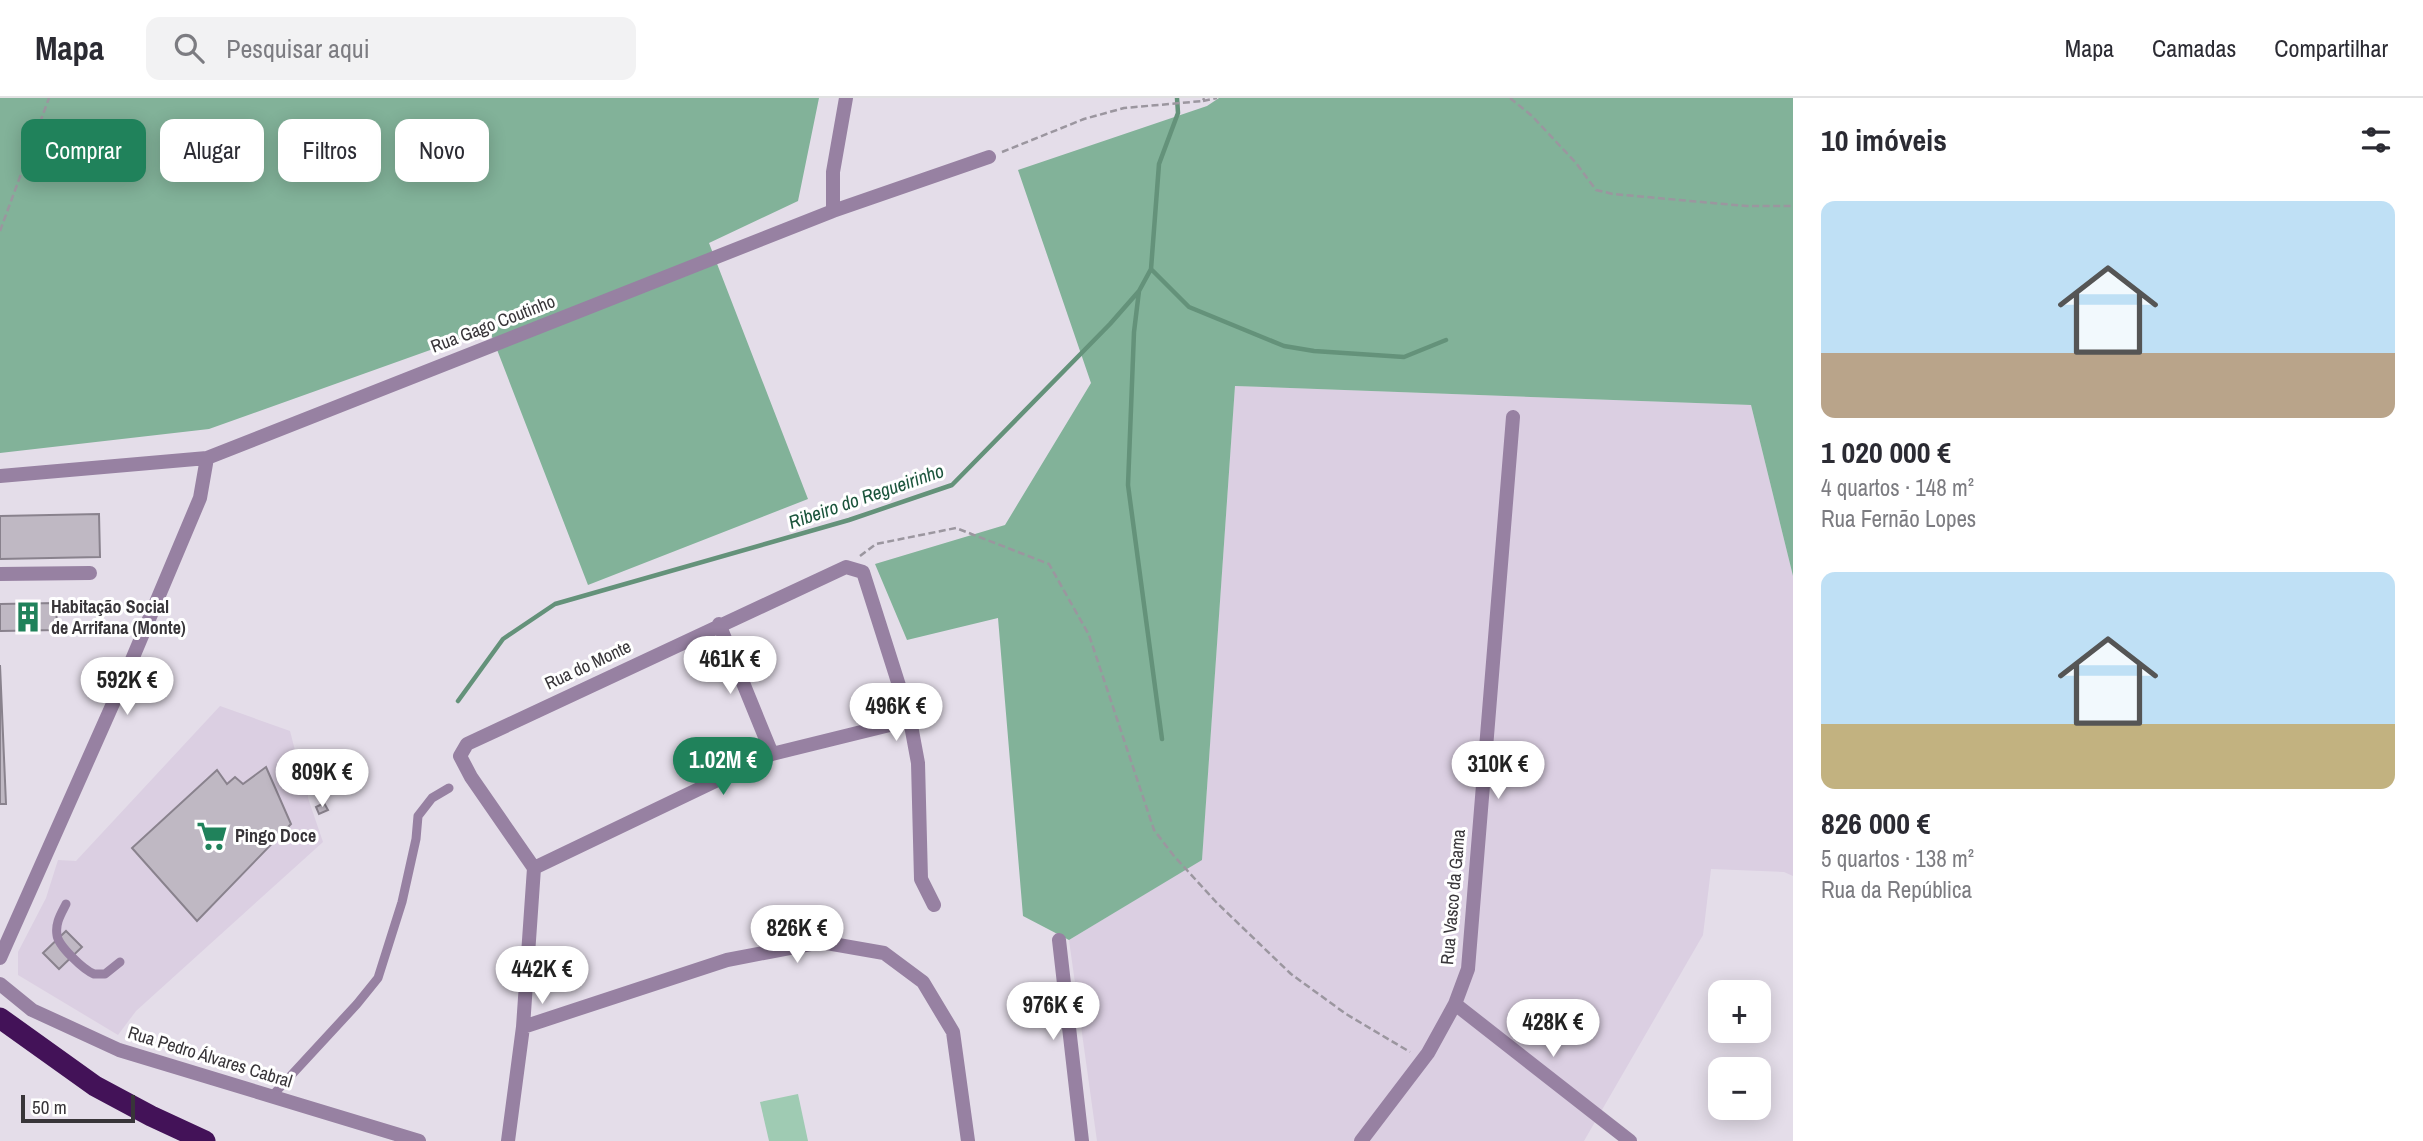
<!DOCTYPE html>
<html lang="pt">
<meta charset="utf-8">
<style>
body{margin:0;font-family:"Archivo Narrow",sans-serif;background:#f2f2f3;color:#2b2b33;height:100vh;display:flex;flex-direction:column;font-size:26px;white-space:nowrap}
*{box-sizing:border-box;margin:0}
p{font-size:23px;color:#7c7c81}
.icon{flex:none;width:38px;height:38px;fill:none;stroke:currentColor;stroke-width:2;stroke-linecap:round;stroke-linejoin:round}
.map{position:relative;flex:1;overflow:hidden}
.sheet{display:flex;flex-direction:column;background:#fff;width:630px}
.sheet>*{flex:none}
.guide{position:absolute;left:21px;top:21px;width:665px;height:63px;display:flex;gap:14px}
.buttons{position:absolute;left:1708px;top:882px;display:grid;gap:14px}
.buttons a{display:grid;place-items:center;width:63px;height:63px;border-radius:14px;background:#fff;box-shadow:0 4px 18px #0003;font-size:35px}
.scale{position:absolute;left:21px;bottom:18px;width:114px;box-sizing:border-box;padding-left:7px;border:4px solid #383539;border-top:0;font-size:19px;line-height:24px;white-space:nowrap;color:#383539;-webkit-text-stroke:5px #fff;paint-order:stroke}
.price{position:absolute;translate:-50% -60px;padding:0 16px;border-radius:24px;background:#fff;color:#222;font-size:23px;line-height:46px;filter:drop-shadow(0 2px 4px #0008)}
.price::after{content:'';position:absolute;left:50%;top:42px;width:21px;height:16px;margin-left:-10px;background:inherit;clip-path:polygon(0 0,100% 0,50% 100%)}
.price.current{background:#20825b;color:#fff}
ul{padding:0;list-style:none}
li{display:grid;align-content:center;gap:14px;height:371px;padding:0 28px}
li span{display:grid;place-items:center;height:217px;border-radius:14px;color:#555}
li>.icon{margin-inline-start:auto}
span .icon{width:126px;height:126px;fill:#fffc;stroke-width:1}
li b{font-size:30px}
h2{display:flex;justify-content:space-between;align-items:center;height:84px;padding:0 28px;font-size:30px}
.tag{padding:0 24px;border-radius:14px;background:#fff;box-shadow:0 4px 18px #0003;font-size:24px;line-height:63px}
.tag.current{background:#20825b;color:#fff}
header{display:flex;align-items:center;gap:42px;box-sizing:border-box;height:98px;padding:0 35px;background:#fff;border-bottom:2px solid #e1e1e2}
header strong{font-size:33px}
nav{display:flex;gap:38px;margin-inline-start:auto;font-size:24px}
.search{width:490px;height:63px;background:#f2f2f3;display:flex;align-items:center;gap:18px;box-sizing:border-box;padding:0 24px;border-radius:14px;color:#7c7c81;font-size:26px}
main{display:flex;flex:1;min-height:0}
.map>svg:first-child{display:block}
.built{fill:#dbcfe2}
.green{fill:#9fcbb3}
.forest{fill:#82b299}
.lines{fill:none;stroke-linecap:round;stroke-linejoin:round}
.stream{stroke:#64927a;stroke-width:4.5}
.building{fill:#bfb8c3;stroke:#89828d;stroke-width:2}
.path{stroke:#9b969f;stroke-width:2.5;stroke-dasharray:7 3.5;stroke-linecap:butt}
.lane{stroke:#9781a2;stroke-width:9}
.street{stroke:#9781a2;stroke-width:14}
.highway{stroke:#431258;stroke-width:21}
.labels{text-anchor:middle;stroke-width:6;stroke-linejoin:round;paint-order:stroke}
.street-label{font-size:18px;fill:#383539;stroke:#fff}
.poi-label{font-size:18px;font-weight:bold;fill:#383539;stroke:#fff;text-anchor:start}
.water-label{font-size:19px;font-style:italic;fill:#1a543b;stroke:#fff}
</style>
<header>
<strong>Mapa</strong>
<div class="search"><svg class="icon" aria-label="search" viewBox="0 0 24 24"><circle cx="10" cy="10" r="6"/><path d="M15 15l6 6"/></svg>Pesquisar aqui</div>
<nav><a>Mapa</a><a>Camadas</a><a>Compartilhar</a></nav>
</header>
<main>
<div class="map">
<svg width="1793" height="1043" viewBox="0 0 1793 1043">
<rect width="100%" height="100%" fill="#e4dde9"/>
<path class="built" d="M1235,288L1751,307L1793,478V778L1784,774L1711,771L1703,837L1584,1043H1097L1069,842L1202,761Z
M220,608L290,633L297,660L308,685V700L323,744L136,913L118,937L18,877V854L46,800L58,762L76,763Z"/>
<path class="green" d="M798,996L808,1043H769L760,1004Z"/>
<path class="forest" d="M0,0H819L798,103L709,145L808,401L588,487L489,231L209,331L0,355Z
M1219,0H1793V478L1751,307L1235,288L1202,762L1069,842L1023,818L998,520L907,542L875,466L1005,427L1091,285L1018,72L1207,8Z"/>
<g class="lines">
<path class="stream" d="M1151,171L1189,209L1284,248L1314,253L1404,259L1446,242
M1139,193L1134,234L1128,387L1162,641
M458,603L503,541L555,506L849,422L952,387L1110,226L1139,193L1151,171L1159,66L1178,15L1177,0"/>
</g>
<path class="building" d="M99,416L100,459L0,461V418Z
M56,505L57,532L0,533V506Z
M0,567L6,706H0Z
M266,669L291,726L197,823L132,750L217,672L227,686L235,679L243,686Z
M324,705L328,712L319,716L316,709Z
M66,833L82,849L59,871L43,855Z"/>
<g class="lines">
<path class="path" d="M1510,0L1532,18L1576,65L1596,92L1613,96L1746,108H1793
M1203,3L1217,0
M1002,54L1084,21L1124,10L1203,3L1204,0
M0,133L49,0
M860,458L876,446L956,430L1049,466L1089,537L1154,732L1174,758L1217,805L1291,876L1346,916L1410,954"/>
<path class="lane" d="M66,806C61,816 55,825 57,837C58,848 84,872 94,876C97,876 103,876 105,876L120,864
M272,998L357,906L378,880L402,804L416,741L418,718L432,700L449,690"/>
<path class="street" d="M833,113V74L846,0
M0,378L207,360L833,113L989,59
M0,476L90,475
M719,526L772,656
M534,770L471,679L460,658L467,646L846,469L863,474L910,622L918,665L921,781L934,807
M534,770L772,656L910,622
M1059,842L1082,1043
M0,860L123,583L200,400L207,360
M0,886L32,912L119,952L419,1043
M1455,906L1630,1043
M523,929L727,862L821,844L884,855L923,884L953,934L968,1043
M508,1043L523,929L534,770
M1361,1043L1428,955L1455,906L1468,871L1513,319"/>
<path class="highway" d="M0,920L95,988L151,1018L205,1043"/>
</g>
<defs>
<g id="building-bare" transform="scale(2.415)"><path d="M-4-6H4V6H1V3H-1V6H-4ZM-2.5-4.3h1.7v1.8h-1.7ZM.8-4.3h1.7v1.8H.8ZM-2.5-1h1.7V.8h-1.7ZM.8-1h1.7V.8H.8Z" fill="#20825b" stroke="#fff" stroke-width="2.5" paint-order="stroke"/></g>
<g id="supermarket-bare" transform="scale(2.415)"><path d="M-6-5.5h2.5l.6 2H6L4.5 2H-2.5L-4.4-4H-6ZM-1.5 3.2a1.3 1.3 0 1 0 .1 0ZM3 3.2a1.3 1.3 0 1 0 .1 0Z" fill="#20825b" stroke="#fff" stroke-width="2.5" paint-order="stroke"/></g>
</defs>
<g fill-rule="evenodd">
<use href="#building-bare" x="28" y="519"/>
<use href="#supermarket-bare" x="212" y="738"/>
</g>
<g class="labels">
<g class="street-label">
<text transform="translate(493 226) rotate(-21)" y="6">Rua Gago Coutinho</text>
<text transform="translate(588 567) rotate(-25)" y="6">Rua do Monte</text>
<text transform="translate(1453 799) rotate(-85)" y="6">Rua Vasco da Gama</text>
<text transform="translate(210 959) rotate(17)" y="6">Rua Pedro Álvares Cabral</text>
</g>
<g class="poi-label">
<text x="51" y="515">Habitação Social<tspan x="51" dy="21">de Arrifana (Monte)</tspan></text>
<text x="235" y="744">Pingo Doce</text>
</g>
<g class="water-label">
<text transform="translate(866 398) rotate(-19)" y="7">Ribeiro do Regueirinho</text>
</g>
</g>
</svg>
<div class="buttons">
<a>+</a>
<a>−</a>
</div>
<div class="scale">50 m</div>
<b class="price" style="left:730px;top:598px">461K €</b>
<b class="price" style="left:127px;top:619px">592K €</b>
<b class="price" style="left:896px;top:645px">496K €</b>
<b class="price current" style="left:723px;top:699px">1.02M €</b>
<b class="price" style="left:1498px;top:703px">310K €</b>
<b class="price" style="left:322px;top:711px">809K €</b>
<b class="price" style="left:797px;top:867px">826K €</b>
<b class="price" style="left:542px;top:908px">442K €</b>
<b class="price" style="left:1053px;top:944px">976K €</b>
<b class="price" style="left:1553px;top:961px">428K €</b>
<div class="guide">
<a class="tag current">Comprar</a>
<a class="tag">Alugar</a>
<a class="tag">Filtros</a>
<a class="tag">Novo</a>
</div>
</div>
<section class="sheet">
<h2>10 imóveis<svg class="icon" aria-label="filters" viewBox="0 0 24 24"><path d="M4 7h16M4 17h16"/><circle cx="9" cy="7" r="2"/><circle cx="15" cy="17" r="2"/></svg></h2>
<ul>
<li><span style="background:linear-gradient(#bfe0f5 70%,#b9a48a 0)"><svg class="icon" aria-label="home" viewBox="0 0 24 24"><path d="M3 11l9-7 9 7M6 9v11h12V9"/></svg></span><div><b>1 020 000 €</b><p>4 quartos · 148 m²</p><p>Rua Fernão Lopes</p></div></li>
<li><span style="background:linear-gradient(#bfe0f5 70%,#c2b280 0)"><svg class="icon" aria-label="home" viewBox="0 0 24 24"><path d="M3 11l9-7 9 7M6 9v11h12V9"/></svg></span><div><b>826 000 €</b><p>5 quartos · 138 m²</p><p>Rua da República</p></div></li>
</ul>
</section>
</main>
